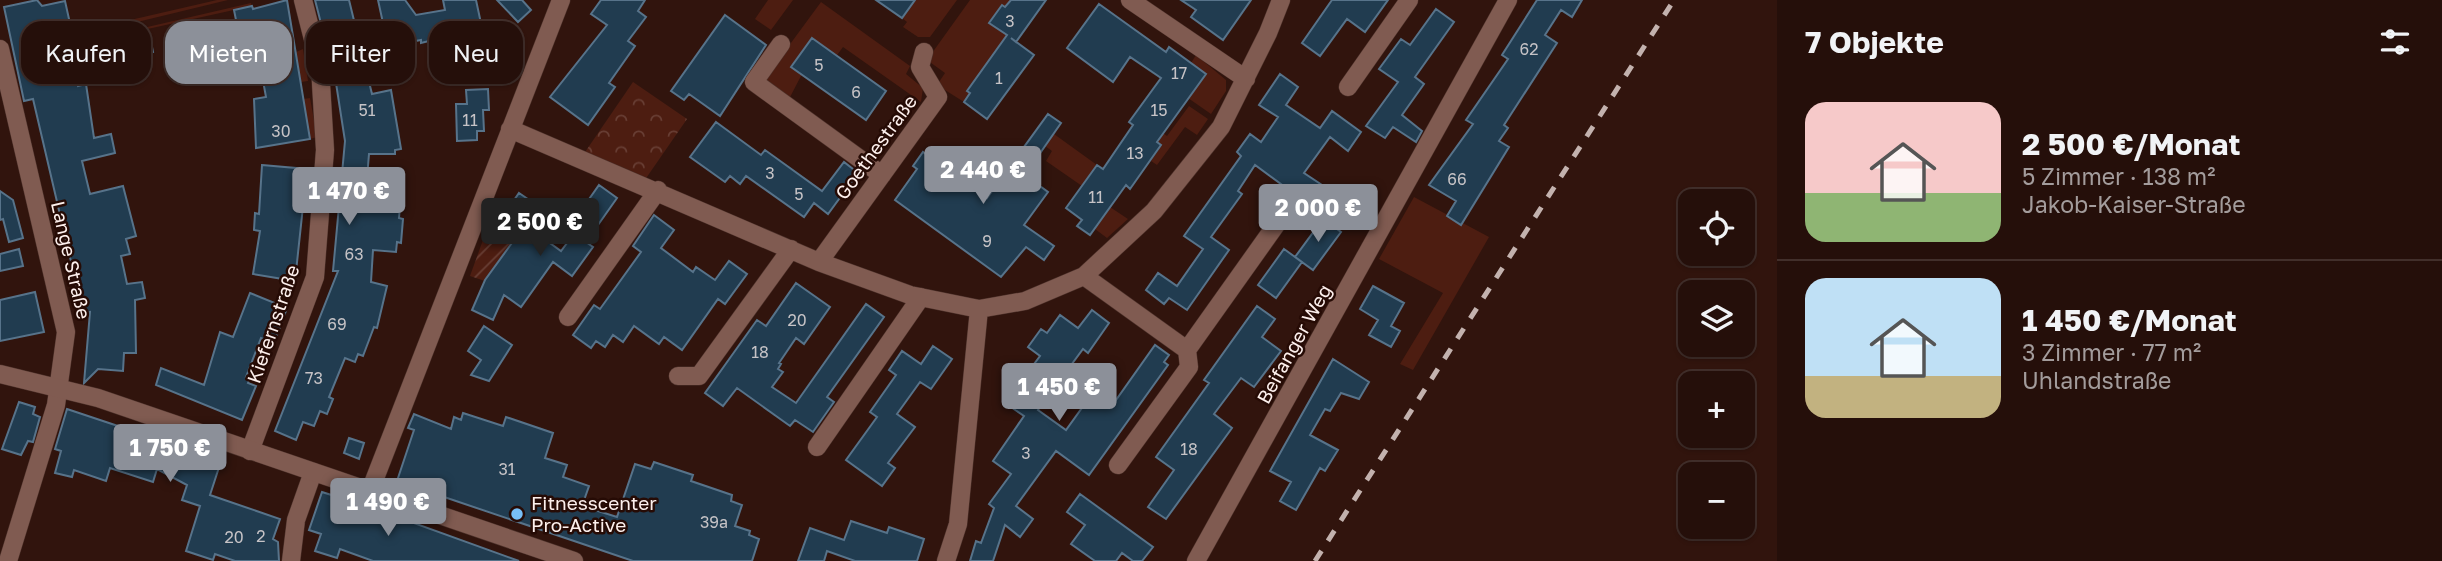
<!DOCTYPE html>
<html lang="de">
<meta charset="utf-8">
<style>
body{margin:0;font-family:"Golos Text",sans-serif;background:#311d18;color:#f1f3f6;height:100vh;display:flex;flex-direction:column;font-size:26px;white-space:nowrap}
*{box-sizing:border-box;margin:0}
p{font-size:23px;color:#a39c9c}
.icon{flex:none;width:38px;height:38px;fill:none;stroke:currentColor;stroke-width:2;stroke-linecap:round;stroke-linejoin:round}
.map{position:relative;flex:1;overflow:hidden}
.drawer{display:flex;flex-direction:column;background:#250f0a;width:665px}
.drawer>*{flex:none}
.banner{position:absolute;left:21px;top:21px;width:665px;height:63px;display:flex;gap:14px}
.buttons{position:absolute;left:1678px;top:189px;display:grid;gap:14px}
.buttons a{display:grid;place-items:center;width:77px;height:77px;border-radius:14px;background:#250f0a;box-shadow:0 2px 5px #0004,0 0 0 2px #422f2b;font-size:35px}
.price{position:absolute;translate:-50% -60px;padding:0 16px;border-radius:7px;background:#8c9099;color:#fff;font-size:23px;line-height:46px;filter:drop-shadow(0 2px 4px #0008)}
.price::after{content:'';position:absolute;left:50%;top:42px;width:21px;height:16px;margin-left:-10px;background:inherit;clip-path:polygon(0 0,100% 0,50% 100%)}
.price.selected{background:#222;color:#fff}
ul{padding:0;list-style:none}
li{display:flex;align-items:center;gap:21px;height:175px;padding:0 28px}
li+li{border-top:2px solid #422f2b}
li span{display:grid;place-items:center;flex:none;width:196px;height:140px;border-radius:21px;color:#555}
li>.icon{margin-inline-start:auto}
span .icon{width:84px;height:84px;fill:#fffc;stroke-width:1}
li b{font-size:30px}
h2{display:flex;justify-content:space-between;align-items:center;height:84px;padding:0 28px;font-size:30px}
.pill{padding:0 24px;border-radius:21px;background:#250f0a;box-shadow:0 2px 5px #0004,0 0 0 2px #422f2b;font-size:24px;line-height:63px}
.pill.selected{background:#8c9099;color:#fff}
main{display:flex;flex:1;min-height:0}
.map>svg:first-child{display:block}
.grass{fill:#4d1d11}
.park{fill:url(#park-crowns)}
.garden{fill:url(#garden-furrows)}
.building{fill:#213c50;stroke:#57738a;stroke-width:2}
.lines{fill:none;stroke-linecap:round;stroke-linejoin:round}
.minor-casing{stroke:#4e332c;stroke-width:19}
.tertiary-casing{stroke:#4e332c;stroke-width:19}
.minor{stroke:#805b51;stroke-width:18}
.tertiary{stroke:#805b51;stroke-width:18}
.rail{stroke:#c3b2ae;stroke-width:5;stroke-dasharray:12 12;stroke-linecap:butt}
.poi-dot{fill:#77bff7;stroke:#260b05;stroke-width:2.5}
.labels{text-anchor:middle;stroke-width:5;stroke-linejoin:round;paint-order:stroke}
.number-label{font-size:16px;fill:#c6c3c6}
.street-label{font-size:19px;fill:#fdf0ed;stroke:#260b05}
.poi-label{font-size:19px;fill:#fdf0ed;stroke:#260b05;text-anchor:start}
</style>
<main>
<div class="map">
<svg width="1777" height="561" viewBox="0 0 1777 561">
<defs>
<pattern id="park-crowns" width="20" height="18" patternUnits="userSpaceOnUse" patternTransform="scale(1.75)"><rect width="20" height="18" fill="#4d1d11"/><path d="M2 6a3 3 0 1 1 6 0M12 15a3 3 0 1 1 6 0" fill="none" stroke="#683e34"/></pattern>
<pattern id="garden-furrows" width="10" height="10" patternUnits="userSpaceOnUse" patternTransform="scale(1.75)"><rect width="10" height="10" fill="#4d1d11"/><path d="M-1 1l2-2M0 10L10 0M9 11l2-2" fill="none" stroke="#683e34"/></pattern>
</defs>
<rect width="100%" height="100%" fill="#31140d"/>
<path class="grass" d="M217,0H228L63,40L61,36Z
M768,0H793L771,30L755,19Z
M904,0H957L930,37H918L903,27L907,22L902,18L911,5Z
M970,0H1011L1005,7L1002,5L990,23L1010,38L967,91L970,93L964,102L937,85L945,73L927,60Z
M821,2L910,66L906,74L923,88L921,102L843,47L835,58L810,40L791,66L802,74L788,101L763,81Z
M251,3L252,6L143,30V28Z
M303,49L308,81L301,82L296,52Z
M1196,55L1226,80V91L1211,114L1188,98L1191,63Z
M310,98L317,137L310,139L303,99Z
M1189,106L1208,119L1197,135L1185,127L1157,165L1151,161L1161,146L1157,142L1163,133L1167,136Z
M1054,134L1097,165L1082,186L1046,161L1052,151L1045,146Z
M1414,197L1489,237L1413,370L1400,364L1443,293L1379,259Z
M1110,207L1128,219L1107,238L1095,229Z"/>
<path class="park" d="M633,82L687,119L642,184L581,158Z"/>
<path class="garden" d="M487,229L511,244L485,281L470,276Z"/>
<path class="building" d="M37,0L42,6L65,1L71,28L43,34L51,68H57L58,73L75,70L78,86L86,84L94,138L111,134L115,153L82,161L90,194L123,186L136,236L126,239L130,254L121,256L127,284L142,282L145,298L135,300L136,353H124L123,371L98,369L84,383L90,312L83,313L33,99L24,101L4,7Z
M287,0L310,139L256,148L254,99L266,97L259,59L232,65L230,55L220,57L217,41L239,35L234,10L252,6L253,9Z
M315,0H349L372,94L391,90L401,149L395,150V154H369L365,202L400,206L399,218L403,219L401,243L397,242L396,252L373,250L371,282L387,286L377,328L374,327L363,356L358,354L355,362L345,358L329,397L333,399L327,414L320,411L314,426L303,422L296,440L275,431L338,271H333L345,141L329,38L325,39Z
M378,0H405L416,15L445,10L443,0H476L482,28L421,43V40L388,46Z
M497,0H522L531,10L518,22Z
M601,0H645L638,11L646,17L628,41L635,46L609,83L615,87L588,125L550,97L607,25L591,14Z
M876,0H915L902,18Z
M1011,0H1046L1016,42L1011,38L1034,55L987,119L964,102L970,93L967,91L1007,35L989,23L1002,5L1005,7Z
M1181,0H1251L1223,40L1191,17L1196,10Z
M1332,0H1388L1365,32L1347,19L1320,56L1302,43Z
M1537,0H1582L1572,17L1561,10L1545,35L1557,43L1504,125L1508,128L1499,141L1509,147L1461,225L1447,216L1456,201L1429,185L1473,124L1466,120L1508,59L1502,55Z
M1099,4L1166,52L1169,47L1206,74L1157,142L1161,145L1130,189L1126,185L1090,235L1077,226L1082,220L1066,208L1097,165L1103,169L1133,125L1129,122L1161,78L1130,57L1113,82L1067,48Z
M1436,9L1454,22L1415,77L1424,84L1402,115L1422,131L1416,142L1393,127L1385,138L1366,126L1398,82L1379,69L1401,39L1410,45Z
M725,15L766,45L720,116L689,94L684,100L671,91Z
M150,37L153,52L116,61L113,45Z
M812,38L886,91L866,120L791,67Z
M1280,74L1298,87L1286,105L1320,128L1332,111L1361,132L1348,151L1330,137L1304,173L1325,187L1311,206L1255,165L1238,191L1242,194L1211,237L1229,250L1187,310L1169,298L1164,304L1146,290L1158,273L1177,286L1203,249L1184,236L1241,156L1237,152L1250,134L1261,142L1278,117L1259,105Z
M488,89L489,110H483L484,131H477V140L457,141L456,104H467L466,90Z
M1048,114L1061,123L1025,175L1048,192L1024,225L1054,246L1044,260L1026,247L1001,277L895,200L917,169L913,166L923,152L987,198Z
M716,122L761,155L765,150L822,191L844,162L858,173L828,214L814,203L804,217L746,176L740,184L730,176L725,182L690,157Z
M262,165L307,169L295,281L253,274L260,231L254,230L255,213L259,214Z
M599,185L617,198L586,242L593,247L572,276L553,262L521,307L504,295L493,320L472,310L485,280L525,225L561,251L579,227L573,222Z
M0,191L13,200L23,238L9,242L3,219L0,220Z
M519,193L538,206L516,236L498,223Z
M654,215L674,230L661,248L693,272L696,267L715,280L729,261L747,274L725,304L718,299L682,350L664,337L659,344L634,326L623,342L613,335L605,347L596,341L591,348L573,335L594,305L600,309L641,252L633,246Z
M1323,219L1341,232L1313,270L1295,257Z
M19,249L23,266L0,271V254Z
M1284,249L1302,262L1276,298L1258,285Z
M796,283L830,307L804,344L796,338L779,363L781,364L778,369L783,372L772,387L796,403L866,304L884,317L827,397L834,402L813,432L795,420L790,426L737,388L723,406L705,393L757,320L766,326Z
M1373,286L1404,303L1391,326L1400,331L1391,347L1369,335L1378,320L1360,309Z
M35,292L44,332L0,341V300Z
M250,293L287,308L274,343L261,338L246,377L250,378L248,383L256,386L242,420L156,385L161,368L204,385L220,332L233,337Z
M1257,306L1275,319L1262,337L1281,351L1254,387L1241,378L1214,414L1232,428L1166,519L1148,507L1174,470L1156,457L1209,383L1204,380Z
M1092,310L1109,323L1088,353L1083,349L1038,410L1066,430L1092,394L1111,407L1155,345L1169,355L1164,362L1168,365L1089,475L1056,451L1016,506L1033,519L1020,537L1005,525L993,561H970L976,541L981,543L994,508L989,504L1011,474L993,461L1024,416L1005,403L1040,356L1028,347L1041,329L1047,333L1060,315L1078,328Z
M484,326L512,345L489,381L471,375L481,360L468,351Z
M933,346L952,359L931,389L920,382L897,414L915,427L888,463L895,468L882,486L846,460L877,417L870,412L896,375L889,370L902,351L921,364Z
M1333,359L1369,382L1359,399L1341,393L1330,411L1325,409L1310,435L1338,450L1325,471L1320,468L1296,510L1280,501L1291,482L1270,471Z
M19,402L35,407L33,414L40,417L33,442L28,441L21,455L2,449Z
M67,409L130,430L129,455L133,456L141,430L222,458L210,495L280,519L273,539L278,542L279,561H235L215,554L213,560L186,551L200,506L182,500L187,485L157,469L153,482L110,468L106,481L74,470L72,477L55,473L61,451L55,449Z
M463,413L503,426L506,417L553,433L545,458L567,465L563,477L589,486L582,506L617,517L635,464L651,469L654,462L693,475L691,481L732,495L731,501L742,505L735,526L750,531L749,535L759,539L752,561H633L397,481L414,430L408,428L414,414L451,429L454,417L461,420Z
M349,438L364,443L359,459L344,453Z
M322,492L344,499L341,509L345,511L385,525L389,514L519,561H373L340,549L337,558L315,551L321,534L309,530Z
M1080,494L1153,547L1142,561H1133L1122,553L1116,561H1095L1071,544L1085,525L1067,512Z
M851,521L887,533L889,527L924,539L917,561H855L827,551L824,561H798L810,528L844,540Z"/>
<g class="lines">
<g class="minor-casing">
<path id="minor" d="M1130,0L1246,79
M781,44L754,82L882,175
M0,49L66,332L56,405L8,561
M1348,87L1409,0
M510,129L819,262L910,295L979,309L1025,301L1084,276L1154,211L1221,127L1268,33L1281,0
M819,262L938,97L920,67L924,52
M1084,276L1187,350
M568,317L658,190
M678,376H699L791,249
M817,447L921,297
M250,451L315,277L325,150L320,67L303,0
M1118,465L1189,367L1187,350L1288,208
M370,491L561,0
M291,561L296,520L313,472
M946,561L958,524L979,309
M1196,561L1508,0"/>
</g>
<g class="tertiary-casing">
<path id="tertiary" d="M0,374L98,398L574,561"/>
</g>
<use href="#minor" class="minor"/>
<use href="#tertiary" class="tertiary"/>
<path class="rail" d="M1315,561L1674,0"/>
</g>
<circle class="poi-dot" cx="517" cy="514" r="7"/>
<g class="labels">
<g class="number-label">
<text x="1010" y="27">3</text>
<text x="1529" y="55">62</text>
<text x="819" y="71">5</text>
<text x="1179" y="79">17</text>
<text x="999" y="84">1</text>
<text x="856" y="98">6</text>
<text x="367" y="116">51</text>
<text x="1159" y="116">15</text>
<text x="470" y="126">11</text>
<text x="281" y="137">30</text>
<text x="1135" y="159">13</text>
<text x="770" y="179">3</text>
<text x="1457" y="185">66</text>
<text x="799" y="200">5</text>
<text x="1096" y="203">11</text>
<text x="987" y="247">9</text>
<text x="354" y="260">63</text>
<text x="797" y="326">20</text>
<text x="337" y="330">69</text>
<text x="760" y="358">18</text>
<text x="314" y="384">73</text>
<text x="1189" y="455">18</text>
<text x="1026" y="459">3</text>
<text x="507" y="475">31</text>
<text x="714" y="528">39a</text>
<text x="261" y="542">2</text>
<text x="234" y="543">20</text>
</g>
<g class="street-label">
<text transform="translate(876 147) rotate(-54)" y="7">Goethestraße</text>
<text transform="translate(71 260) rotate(77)" y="7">Lange Straße</text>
<text transform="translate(273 324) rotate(-71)" y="7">Kiefernstraße</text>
<text transform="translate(1294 344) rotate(-61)" y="7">Beifanger Weg</text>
</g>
<g class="poi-label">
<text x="531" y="510">Fitnesscenter<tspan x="531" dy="22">Pro-Active</tspan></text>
</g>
</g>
</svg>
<div class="buttons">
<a><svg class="icon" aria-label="locate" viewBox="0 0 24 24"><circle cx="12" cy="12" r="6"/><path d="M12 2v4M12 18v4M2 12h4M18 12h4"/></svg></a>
<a><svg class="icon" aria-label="layers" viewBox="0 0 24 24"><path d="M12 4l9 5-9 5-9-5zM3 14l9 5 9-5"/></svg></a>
<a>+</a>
<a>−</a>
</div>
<b class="price" style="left:983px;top:206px">2 440 €</b>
<b class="price" style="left:349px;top:227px">1 470 €</b>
<b class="price" style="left:1318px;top:244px">2 000 €</b>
<b class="price selected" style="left:540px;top:258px">2 500 €</b>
<b class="price" style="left:1059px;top:423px">1 450 €</b>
<b class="price" style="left:170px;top:484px">1 750 €</b>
<b class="price" style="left:388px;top:538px">1 490 €</b>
<div class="banner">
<a class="pill">Kaufen</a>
<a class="pill selected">Mieten</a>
<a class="pill">Filter</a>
<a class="pill">Neu</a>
</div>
</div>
<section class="drawer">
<h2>7 Objekte<svg class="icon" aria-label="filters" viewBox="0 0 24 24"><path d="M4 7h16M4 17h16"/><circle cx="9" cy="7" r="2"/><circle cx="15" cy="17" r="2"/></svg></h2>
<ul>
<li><span style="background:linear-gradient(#f6c9c9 65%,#8fb573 0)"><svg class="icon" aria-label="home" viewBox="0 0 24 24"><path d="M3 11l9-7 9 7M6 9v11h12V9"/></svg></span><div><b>2 500 €/Monat</b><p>5 Zimmer · 138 m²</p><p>Jakob-Kaiser-Straße</p></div></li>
<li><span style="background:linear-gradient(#bfe0f5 70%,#c2b280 0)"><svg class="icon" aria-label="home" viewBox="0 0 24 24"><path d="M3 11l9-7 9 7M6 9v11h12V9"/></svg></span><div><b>1 450 €/Monat</b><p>3 Zimmer · 77 m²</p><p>Uhlandstraße</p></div></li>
</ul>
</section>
</main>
